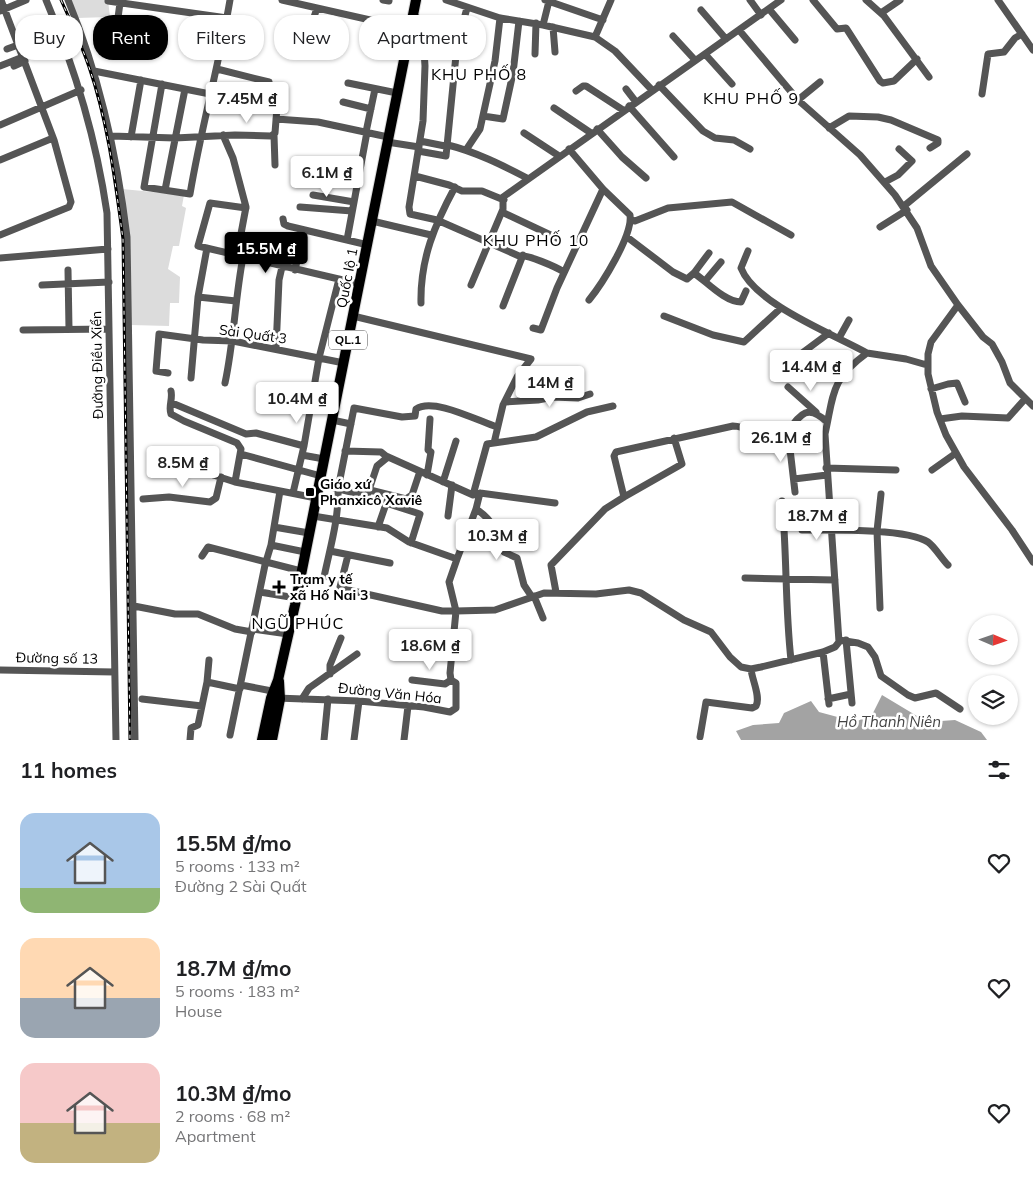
<!DOCTYPE html>
<meta charset="utf-8">
<style>
body{margin:0;font-family:Mulish,sans-serif;background:#f2f2f2;color:#202124;height:100vh;display:flex;flex-direction:column;font-size:19px;white-space:nowrap}
*{box-sizing:border-box;margin:0}
p{font-size:16px;color:#757577}
.icon{flex:none;width:28px;height:28px;fill:none;stroke:currentColor;stroke-width:2;stroke-linecap:round;stroke-linejoin:round}
.map{position:relative;height:740px;overflow:hidden}
.sheet{display:flex;flex-direction:column;background:#fff;flex:1}
.sheet>*{flex:none}
.top-card{position:absolute;left:15px;top:15px;width:500px;height:45px;display:flex;gap:10px}
.needle{width:32px;rotate:92deg}
.fabs{position:absolute;left:968px;top:615px;display:grid;gap:10px}
.fabs a{display:grid;place-items:center;width:50px;height:50px;border-radius:50%;background:#fff;box-shadow:0 1px 4px #0004;font-size:25px}
.price{position:absolute;translate:-50% -42px;padding:0 11px;border-radius:5px;background:#fff;color:#222;font-size:16px;line-height:32px;filter:drop-shadow(0 1px 2px #0008)}
.price::after{content:'';position:absolute;left:50%;top:30px;width:15px;height:11px;margin-left:-8px;background:inherit;clip-path:polygon(0 0,100% 0,50% 100%)}
.price.on{background:#000;color:#fff}
ul{padding:0;list-style:none}
li{display:flex;align-items:center;gap:15px;height:125px;padding:0 20px}
li span{display:grid;place-items:center;flex:none;width:140px;height:100px;border-radius:15px;color:#555}
li>.icon{margin-inline-start:auto}
span .icon{width:60px;height:60px;fill:#fffc;stroke-width:1}
li b{font-size:21px}
h2{display:flex;justify-content:space-between;align-items:center;height:60px;padding:0 20px;font-size:21px}
.chip{padding:0 18px;border-radius:20px;background:#fff;box-shadow:0 1px 4px #0004;font-size:18px;line-height:45px}
.chip.on{background:#000;color:#fff}
.map>svg:first-child{display:block}
.green{fill:#dcdcdc}
.water{fill:#a3a3a3}
.lines{fill:none;stroke-linecap:round;stroke-linejoin:round}
.highway-casing{stroke:#dbdbdb;stroke-width:12}
.minor{stroke:#555;stroke-width:7}
.highway{stroke:#000;stroke-width:10}
.rail-casing{stroke:#000;stroke-width:3}
.rail{stroke:#fff;stroke-width:1;stroke-dasharray:4;stroke-linecap:butt}
.poi-dot{fill:#000;stroke:#fff;stroke-width:2}
.labels{text-anchor:middle;stroke-width:5;stroke-linejoin:round;paint-order:stroke}
.shield{fill:#fff;stroke:#4c4c4c;stroke-width:1}
.shield-label{font-size:12px;font-weight:bold;fill:#000}
.street-label{font-size:14px;fill:#000;stroke:#fff}
.poi-label{font-size:14px;font-weight:bold;fill:#000;stroke:#fff;text-anchor:start}
.water-label{font-size:15px;font-style:italic;fill:#444;stroke:#fff}
.quarter-label{font-size:16px;letter-spacing:1px;fill:#000;stroke:#fff}
</style>
<div class="map">
<svg width="1033" height="740" viewBox="0 0 1033 740">
<rect width="100%" height="100%" fill="#fff"/>
<path class="green" d="M70,0H108L110,17L77,18Z
M122,189L184,195L182,206L186,208L179,246H173L168,269L180,277L179,303H170L169,326L131,325Z"/>
<path class="water" d="M882,695L917,716L941,721L955,720L981,732L987,740H741L736,731L753,725L779,723L784,713L811,701L819,712L856,722L873,713Z"/>
<g class="lines">
<g class="highway-casing">
<path id="highway" d="M262,740L271,698L278,680L295,605L416,0
M272,740L280,699L279,681"/>
</g>
<path class="minor" d="M46,0C76,70 96,138 107,213L116,740
M68,0C100,77 117,155 127,237L135,740
M282,0L410,29
M383,0L389,1
M446,0L500,18L543,25L595,37L615,51L652,90
M545,0L603,20
M750,0L761,15
M813,0L837,29L846,28L848,31L880,81L883,83L894,81L917,59
M866,0L884,16L929,77
M998,0L1033,50
M108,1L227,18
M769,9L795,40
M701,10L726,39
M0,11L26,0
M881,13L900,0
M413,15L422,21L425,66L423,121L409,207L410,214L437,220L519,256C527,254 556,267 564,272
M117,25L120,3
M543,25L549,1
M553,27L555,52
M739,30L798,100L860,155L895,195L917,228L931,266L958,305L983,337L992,344L1002,362L1010,383L1033,406
M295,35L307,38L317,8
M673,36L695,60
M595,37L611,0
M43,47L62,40
M7,49L18,45
M535,54L536,23
M705,54L732,84
M0,66L23,57
M14,66L25,61
M217,69L269,82
M94,71L210,94L274,104L277,107L275,133L271,136L235,135L175,138L111,136
M348,83L397,93
M162,84L144,187L190,194C201,128 219,65 230,0
M659,85L703,131L715,138L734,140L750,149
M626,89L636,102
M576,91L583,86H586L623,110
M982,94L988,54L1004,52L1015,38L1022,34
M798,100L820,82
M343,102L371,109
M629,106L674,157
M554,108L591,133
M483,116L503,119L513,73L519,21
M276,119L318,122L388,137
M0,125L81,90
M829,128L849,116L878,117L891,120L938,140V143L930,148
M597,129L622,157L646,178
M366,132L375,89
M524,133L559,156
M223,135L233,158L246,207L237,255
M274,135L275,165
M131,137L141,80
M420,141L445,146
M387,142L419,147
M448,145C476,152 502,165 527,178
M569,149L603,189L630,215C633,235 602,284 589,300
M466,150L480,129L495,61L500,18
M418,151L446,156L457,45L467,8
M0,160L53,138
M297,170L325,173L358,179
M415,176L449,185L462,191H482L504,200
M885,182L898,175L912,161L899,149
M165,190L185,89
M313,195L354,202
M904,206L967,154
M300,207L352,211
M246,208L210,203L198,246L360,284
M502,212L557,238
M283,219L284,224L288,226L368,245
M631,220L635,221L668,208L732,202L791,235
M372,221L431,235
M880,227L907,210
M0,235L69,207L71,202L54,140L1,0
M627,237L673,272L687,279L694,273L709,253
M347,240L367,132
M748,251L741,268C755,304 833,334 867,353
M0,258L108,249
M68,270L69,329
M295,270L304,230
M694,273C707,282 725,302 741,302L746,291
M705,281L721,262
M42,285L109,282
M471,285L503,209V197L781,0
M198,297L236,301
M421,303C420,259 435,224 455,187
M958,305L931,342L928,354V374L937,412L946,435L964,467L1012,530L1033,562
M503,306L523,255
M353,316L531,359L517,377L503,405L494,443
M664,316L713,335L744,342L781,308
M533,328L541,330L557,288L603,189
M23,330L109,329
M839,338L849,320
M276,349L279,280L282,267
M790,362L829,333
M168,373L156,371L159,334L203,340L233,341L344,363
M191,378L198,297L207,248
M225,383C234,341 235,299 243,257
M788,387L816,412
M931,389L948,384L957,383L965,402
M171,391C173,399 168,407 171,414L184,421L237,443L241,449L235,482
M505,402L538,400L553,397L578,398L590,394
M172,403L246,434L256,433L304,446
M940,419L962,416L1008,418L1025,399
M332,420L351,424
M788,432L795,492
M345,451L381,452L386,456L473,495L480,493L555,503
M241,454L321,476
M302,455L324,459
M158,457L235,482L316,498
M826,468L896,470
M932,470L956,453
M427,475L431,452L428,450L430,419
M794,479L827,475
M443,482L456,441
M319,484L367,496L377,466L388,457
M370,490L406,499L412,495L420,471
M293,493L304,446L319,358L339,279
M473,495L487,444L536,437L587,412L613,406
M624,497L682,464L674,438
M143,499L169,497L210,502L216,498L221,477
M782,501C787,554 785,607 791,660
M386,503L420,514L411,543
M476,509C493,520 499,534 504,552L517,558L524,585L532,597
M313,516L387,528L409,542L457,559L449,582L456,611L495,610L544,593L596,594L629,590L641,593L684,620L711,632L730,657L741,667L751,669L761,667L823,652L835,647L839,642L825,434C834,394 830,380 867,353L906,359L927,365
M448,516L452,485
M274,527L309,533
M378,527L387,501
M802,530C829,530 907,528 928,542C934,546 942,559 948,565
M271,545L305,552
M330,551L390,563
M202,556L208,547L301,571
M457,559L476,509L480,493
M324,577C330,548 339,519 338,489L354,408L402,417L415,416L416,409C433,397 478,421 497,427
M745,578L835,580
M260,592L296,598
M556,592L551,565L605,509L624,497L614,456L616,452L733,426C751,426 766,443 784,437C799,417 805,401 827,422
M534,596L543,618
M134,606L175,614H198L235,629L252,632
M880,608L877,531L881,494
M252,629L288,634
M839,640L858,643L868,647L875,657L881,676L908,695L915,698L936,693L960,709
M846,640L852,703
M823,652L829,704
M0,670L114,672
M330,674V665L341,638
M412,680L445,684L451,680
M207,682L240,689
M241,685L277,692
M276,698L359,701L424,707L450,712L456,708V683L451,680L450,673L456,611H442L344,589L340,587L348,555
M142,699L202,706
M302,699L309,688L357,654
M828,699L851,694
M230,735L265,565L271,545L280,491
M700,737L706,702L752,708L756,706C761,697 752,680 751,669
M190,740L191,728L198,725L207,682L209,660
M324,740L328,699
M354,740L359,701
M404,740L408,706"/>
<use href="#highway" class="highway"/>
<g class="rail-casing">
<path id="rail" d="M61,0C71,22 81,44 89,67C108,122 115,181 123,239L130,740"/>
</g>
<use href="#rail" class="rail"/>
</g>
<g class="poi-dot">
<rect x="305" y="487" width="10" height="10" rx="2.5"/>
<path d="M276.5 579.5h5v5h5v5h-5v5h-5v-5h-5v-5h5z"/>
</g>
<g class="labels">
<rect class="shield" x="329" y="330.5" width="38" height="19" rx="4"/>
<g class="shield-label">
<text x="348" y="344">QL.1</text>
</g>
<g class="street-label">
<text transform="translate(347 278) rotate(-79)" y="5">Quốc lộ 1</text>
<text transform="translate(253 334) rotate(8)" y="5">Sài Quất 3</text>
<text transform="translate(97 365) rotate(-91)" y="5">Đường Điều Xiển</text>
<text transform="translate(57 658) rotate(1)" y="5">Đường số 13</text>
<text transform="translate(390 693) rotate(6)" y="5">Đường Văn Hóa</text>
</g>
<g class="poi-label">
<text x="320" y="489">Giáo xứ<tspan x="320" dy="16">Phanxicô Xaviê</tspan></text>
<text x="290" y="584">Trạm y tế<tspan x="290" dy="16">xã Hố Nai 3</tspan></text>
</g>
<g class="water-label">
<text x="889" y="727">Hồ Thanh Niên</text>
</g>
<g class="quarter-label">
<text x="479" y="80">KHU PHỐ 8</text>
<text x="751" y="104">KHU PHỐ 9</text>
<text x="536" y="246">KHU PHỐ 10</text>
<text x="298" y="629">NGŨ PHÚC</text>
</g>
</g>
</svg>
<div class="fabs">
<a><svg class="needle" viewBox="-14 -14 28 28"><path d="M0-13l5 13h-10z" fill="#e53935"/><path d="M0 13l5-13h-10z" fill="#757577"/></svg></a>
<a><svg class="icon" aria-label="layers" viewBox="0 0 24 24"><path d="M12 4l9 5-9 5-9-5zM3 14l9 5 9-5"/></svg></a>
</div>
<b class="price" style="left:247px;top:124px">7.45M ₫</b>
<b class="price" style="left:327px;top:198px">6.1M ₫</b>
<b class="price on" style="left:266px;top:274px">15.5M ₫</b>
<b class="price" style="left:811px;top:392px">14.4M ₫</b>
<b class="price" style="left:550px;top:408px">14M ₫</b>
<b class="price" style="left:297px;top:424px">10.4M ₫</b>
<b class="price" style="left:781px;top:463px">26.1M ₫</b>
<b class="price" style="left:183px;top:488px">8.5M ₫</b>
<b class="price" style="left:817px;top:541px">18.7M ₫</b>
<b class="price" style="left:497px;top:561px">10.3M ₫</b>
<b class="price" style="left:430px;top:671px">18.6M ₫</b>
<div class="top-card">
<a class="chip">Buy</a>
<a class="chip on">Rent</a>
<a class="chip">Filters</a>
<a class="chip">New</a>
<a class="chip">Apartment</a>
</div>
</div>
<section class="sheet">
<h2>11 homes<svg class="icon" aria-label="filters" viewBox="0 0 24 24"><path d="M4 7h16M4 17h16"/><circle cx="9" cy="7" r="2"/><circle cx="15" cy="17" r="2"/></svg></h2>
<ul>
<li><span style="background:linear-gradient(#a9c7e8 75%,#8fb573 0)"><svg class="icon" aria-label="home" viewBox="0 0 24 24"><path d="M3 11l9-7 9 7M6 9v11h12V9"/></svg></span><div><b>15.5M ₫/mo</b><p>5 rooms · 133 m²</p><p>Đường 2 Sài Quất</p></div><svg class="icon" aria-label="heart" viewBox="0 0 24 24"><path d="M12 20l-8-8c-3-5 5-10 8-4 3-6 11-1 8 4z"/></svg></li>
<li><span style="background:linear-gradient(#ffd9b3 60%,#9aa5b1 0)"><svg class="icon" aria-label="home" viewBox="0 0 24 24"><path d="M3 11l9-7 9 7M6 9v11h12V9"/></svg></span><div><b>18.7M ₫/mo</b><p>5 rooms · 183 m²</p><p>House</p></div><svg class="icon" aria-label="heart" viewBox="0 0 24 24"><path d="M12 20l-8-8c-3-5 5-10 8-4 3-6 11-1 8 4z"/></svg></li>
<li><span style="background:linear-gradient(#f6c9c9 60%,#c2b280 0)"><svg class="icon" aria-label="home" viewBox="0 0 24 24"><path d="M3 11l9-7 9 7M6 9v11h12V9"/></svg></span><div><b>10.3M ₫/mo</b><p>2 rooms · 68 m²</p><p>Apartment</p></div><svg class="icon" aria-label="heart" viewBox="0 0 24 24"><path d="M12 20l-8-8c-3-5 5-10 8-4 3-6 11-1 8 4z"/></svg></li>
</ul>
</section>
